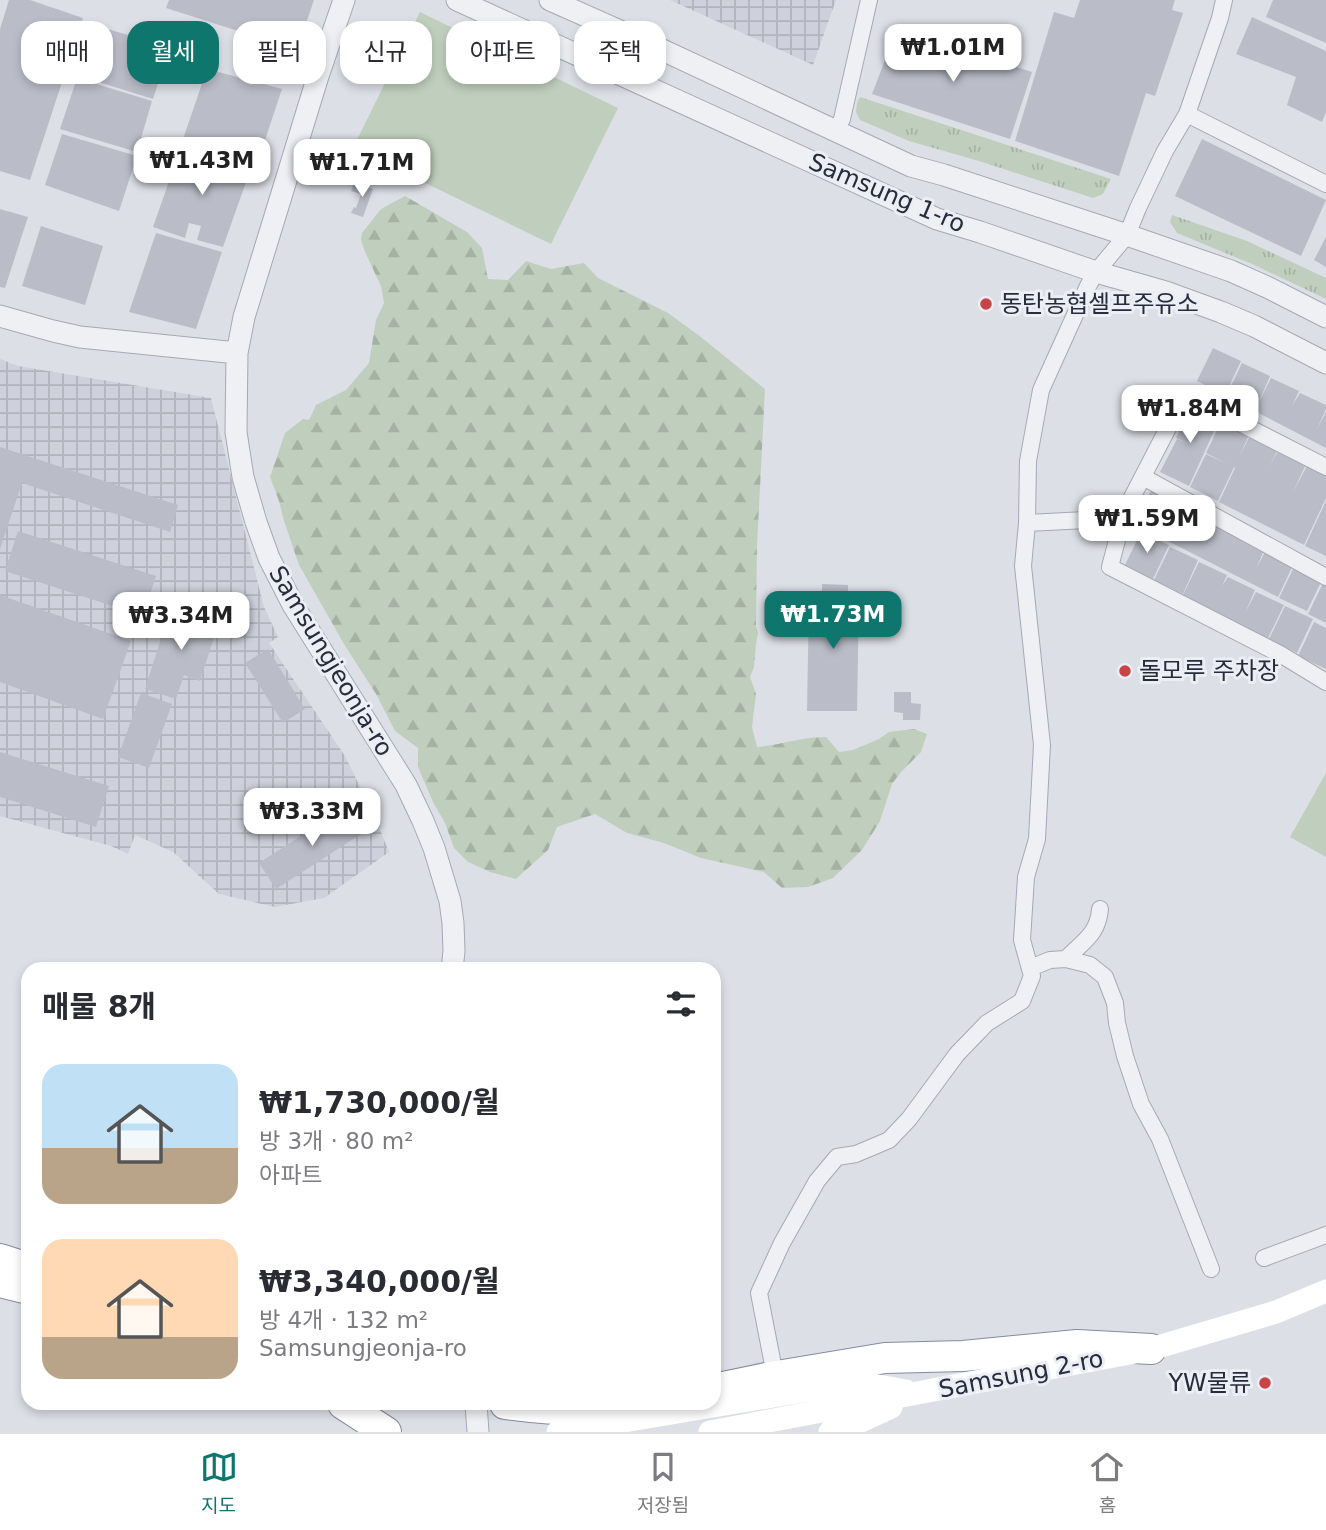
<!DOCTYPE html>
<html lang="ko">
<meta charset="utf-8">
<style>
body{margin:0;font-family:"DejaVu Sans","Noto Sans KR",sans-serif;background:#f2f2f3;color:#2b2b33;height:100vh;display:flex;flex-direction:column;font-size:26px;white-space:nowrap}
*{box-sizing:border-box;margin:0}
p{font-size:23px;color:#7c7c81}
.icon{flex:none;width:38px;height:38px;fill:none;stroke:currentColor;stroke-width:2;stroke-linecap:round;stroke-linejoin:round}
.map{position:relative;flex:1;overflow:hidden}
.sheet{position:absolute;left:21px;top:962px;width:700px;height:448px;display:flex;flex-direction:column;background:#fff;border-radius:21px;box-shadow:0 4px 10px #0003}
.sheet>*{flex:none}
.hud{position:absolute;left:21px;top:21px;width:700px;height:63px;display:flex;gap:14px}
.price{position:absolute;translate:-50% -60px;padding:0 16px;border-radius:14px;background:#fff;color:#222;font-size:23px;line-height:46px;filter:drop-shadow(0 2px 4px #0008)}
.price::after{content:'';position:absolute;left:50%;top:42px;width:21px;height:16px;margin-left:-10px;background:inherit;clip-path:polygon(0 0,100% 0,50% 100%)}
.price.current{background:#0f766e;color:#fff}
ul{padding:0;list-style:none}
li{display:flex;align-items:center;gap:21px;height:175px;padding:0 21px}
li span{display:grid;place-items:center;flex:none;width:196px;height:140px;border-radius:21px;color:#555}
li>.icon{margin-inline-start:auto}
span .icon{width:84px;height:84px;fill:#fffc;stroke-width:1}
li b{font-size:30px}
h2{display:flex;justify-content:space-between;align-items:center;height:84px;padding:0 21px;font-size:30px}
.pill{padding:0 24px;border-radius:21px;background:#fff;box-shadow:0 4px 10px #0003;font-size:24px;line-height:63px}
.pill.current{background:#0f766e;color:#fff}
.menu{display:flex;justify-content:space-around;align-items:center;height:98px;border-top:2px solid #e1e1e2;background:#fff;font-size:19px;color:#7c7c81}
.menu a{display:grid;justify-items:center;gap:4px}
.menu .current{color:#0f766e}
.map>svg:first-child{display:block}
.industrial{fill:url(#industrial-grid)}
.grass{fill:url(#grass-tufts)}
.forest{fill:url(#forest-firs)}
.pitch{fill:#c0cfbd}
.building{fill:#babdc8}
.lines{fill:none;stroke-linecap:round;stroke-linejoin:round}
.minor-casing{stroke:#a5a9b3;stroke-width:18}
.tertiary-casing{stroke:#a5a9b3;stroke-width:23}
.motorway-casing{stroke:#848b9c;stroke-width:32}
.minor{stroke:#eff0f4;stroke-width:16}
.tertiary{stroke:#eff0f4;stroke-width:21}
.secondary{stroke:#fff;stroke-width:23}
.motorway{stroke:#fff;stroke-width:30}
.poi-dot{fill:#c84447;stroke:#ebeef4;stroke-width:2.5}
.labels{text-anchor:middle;stroke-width:6;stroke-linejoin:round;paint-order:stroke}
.street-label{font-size:24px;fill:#262c3b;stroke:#ebeef4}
.poi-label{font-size:24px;fill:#262c3b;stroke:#ebeef4;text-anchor:start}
</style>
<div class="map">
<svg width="1326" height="1432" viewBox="0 0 1326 1432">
<defs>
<pattern id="industrial-grid" width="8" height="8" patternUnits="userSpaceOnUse" patternTransform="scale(1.75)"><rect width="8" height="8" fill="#ced1db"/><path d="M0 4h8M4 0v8" fill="none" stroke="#b1b4bd"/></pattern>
<pattern id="grass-tufts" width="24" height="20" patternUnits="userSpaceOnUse" patternTransform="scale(1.75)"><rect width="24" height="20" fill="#c0cfbd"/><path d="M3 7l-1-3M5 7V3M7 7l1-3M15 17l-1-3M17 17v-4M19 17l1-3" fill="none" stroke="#a5b2a3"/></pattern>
<pattern id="forest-firs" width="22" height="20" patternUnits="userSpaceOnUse" patternTransform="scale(1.75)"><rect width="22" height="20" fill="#c0cfbd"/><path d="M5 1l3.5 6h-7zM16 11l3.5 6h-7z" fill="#a5b2a3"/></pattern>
</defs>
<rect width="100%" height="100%" fill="#dcdfe6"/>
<path class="industrial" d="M670,0H836L813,65Z
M0,359L18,366L211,398L264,607L278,637L269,643L345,756L374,815L389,852L324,898L275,907L219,894L173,852L135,835L128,854L111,846L0,816Z"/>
<path class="grass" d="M860,97L1111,179L1103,194L1093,198L979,161L909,141L860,120L856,112L857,103Z
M1172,215L1247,241L1326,278V299L1252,264L1177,233L1170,222Z"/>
<path class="forest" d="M405,196L467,232L482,248L488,279L508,280L526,261L551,269L584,263L598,278L668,313L701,337L765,389L757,546L756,626L758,633L756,644L754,667L750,677L756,694L752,727L757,747C781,745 801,737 826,737L839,752L853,750L879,739L889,732L914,729L927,734L921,752L901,772L892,784L880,821L862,850L833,878L808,887L782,888L764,872L701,858L664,843L627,833L595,814L557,827L548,850L516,879L490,872L468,862L454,848L445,823L433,802L418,767V748L395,731L376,694L344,644L299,565L284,521L279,501L270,477L285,433L303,419L309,420L316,405L346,390L369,363L376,320L384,303L381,286L365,252L361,240L362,233L381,209Z"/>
<path class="pitch" d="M420,12L618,108L551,244L353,148Z
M1326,773V857L1290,837Z"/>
<path class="building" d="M9,0H30L83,18L30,180L0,171V29Z
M169,0H314L297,50L166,8Z
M1080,0H1175L1172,10L1183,13L1155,96L1146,93L1119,176L1015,141L1054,12L1074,18Z
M1273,0H1326V43L1266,17Z
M1252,17L1326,51V112L1322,122L1287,105L1296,77L1236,54Z
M90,24L170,47L153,99L73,74Z
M897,29L1032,72L1010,139L872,94Z
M207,69L282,89L256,167L182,142Z
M77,78L152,101L137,152L60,129Z
M62,134L137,156L119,211L45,185Z
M1202,139L1326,200L1301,256L1175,196Z
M181,147L212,156L211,169L220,173L225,160L251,168L223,247L197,240L201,226L189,223L185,238L153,227Z
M354,183L373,189L363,217L351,213L354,207L356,208L361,194L351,191Z
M0,209L28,217L5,288L0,287Z
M41,226L103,246L85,305L22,286Z
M156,233L222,252L196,329L129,312Z
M1326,237V267L1314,260Z
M1213,348L1241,361L1225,395L1197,381Z
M1242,363L1270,376L1258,404L1271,378L1299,391L1292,406L1300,393L1326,405V409L1317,429L1326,412V448L1226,396Z
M1192,405L1220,418L1189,486L1160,472L1177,439L1190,444L1176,438Z
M1222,420L1250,433L1239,457L1251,434L1279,447L1270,465L1279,449L1307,462L1293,492L1308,464L1326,473V498L1304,545L1219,502L1235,468L1234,467L1218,501L1190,487L1206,454L1227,464L1206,453Z
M0,447L178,505L170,532L22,483L0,549Z
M1151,491L1179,504L1163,537L1134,524Z
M1326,501V556L1305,546Z
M1180,506L1208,519L1195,547L1209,520L1237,534L1231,547L1237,535L1265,548L1256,569L1266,550L1294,563L1278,597L1164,539Z
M18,531L156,576L143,616L5,571Z
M1141,532L1169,545L1153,579L1125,565Z
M1170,547L1198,560L1183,594L1154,580Z
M1199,562L1227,575L1222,586L1228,577L1255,590L1245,613L1256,592L1284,605L1268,638L1183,595Z
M1295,565L1323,578L1307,611L1279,598Z
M1324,581L1326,582V623L1308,614Z
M822,584L848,585V599H859L857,711H807L809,598H822Z
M0,595L131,641L103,719L0,682Z
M1285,606L1313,619L1297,653L1269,639Z
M171,607L219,622L200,681L184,675L176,699L145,689Z
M1314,622L1326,628V669L1298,656Z
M268,649L305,709L283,723L245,663Z
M894,692H911V703L921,704L920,720H903V713L894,712Z
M141,693L172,704L149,768L118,757Z
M0,752L109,786L96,827L0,797Z
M347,806L364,832L276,889L259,863Z"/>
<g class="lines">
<g class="minor-casing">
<path id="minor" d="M1187,114L1326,184
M836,132L842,119L869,0
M1326,467L1185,395L1124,513L1110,567L1280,654L1326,682
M1143,477L1326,577
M1027,523L1106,519L1124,513
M1066,959C1082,942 1098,935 1100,909
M1030,968L1050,960L1066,959L1090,965L1105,977L1115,1003L1117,1023L1125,1056L1141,1104L1160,1139L1211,1269
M1264,1258L1326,1235
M774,1370L759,1293L782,1243L817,1181L837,1157L856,1154L889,1140L909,1119L957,1054L987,1023L1022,1001L1032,976L1022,940L1026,877L1037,839L1042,745L1023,566L1027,523L1028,461L1041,390L1088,286L1096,272L1127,235L1138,208L1165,151L1187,114L1220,18L1224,0"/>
</g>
<g class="tertiary-casing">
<path id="tertiary" d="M344,0L318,76L244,317L237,353L236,432L243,477L256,522L269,558L293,605L406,785L423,821L434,848L450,901L453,923L454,951L452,970
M457,0L937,219L980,232L1096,272L1166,292L1221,312L1254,326L1326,363
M550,0L656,47L911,166L944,175L1127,235L1231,271L1269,288L1326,317
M0,316L53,331L80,337L237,353
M476,1404L478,1432"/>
</g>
<g class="motorway-casing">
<path id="motorway" d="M0,1259L28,1268
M0,1282L28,1289
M714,1389L771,1377L885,1358L963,1356L1077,1345L1151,1349
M343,1404L386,1432
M505,1404C549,1410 604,1413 647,1404"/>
</g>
<use href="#minor" class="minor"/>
<use href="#tertiary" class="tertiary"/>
<path class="secondary" d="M558,1432L856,1382L906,1391
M710,1432L1151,1349L1276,1312L1326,1291
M830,1432L844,1429L891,1407"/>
<use href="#motorway" class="motorway"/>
</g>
<g class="poi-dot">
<circle cx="986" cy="304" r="7"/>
<circle cx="1125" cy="671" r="7"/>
<circle cx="1265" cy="1383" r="7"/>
</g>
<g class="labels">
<g class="street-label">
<text transform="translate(887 193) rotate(23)" y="8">Samsung 1-ro</text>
<text transform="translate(331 661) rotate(59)" y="8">Samsungjeonja-ro</text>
<text transform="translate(1021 1374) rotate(-11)" y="8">Samsung 2-ro</text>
</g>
<g class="poi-label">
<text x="1000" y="312">동탄농협셀프주유소</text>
<text x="1139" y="679">돌모루 주차장</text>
<text x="1251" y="1391" text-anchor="end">YW물류</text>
</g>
</g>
</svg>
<b class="price" style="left:953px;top:84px">₩1.01M</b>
<b class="price" style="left:202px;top:197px">₩1.43M</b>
<b class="price" style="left:362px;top:199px">₩1.71M</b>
<b class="price" style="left:1190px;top:445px">₩1.84M</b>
<b class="price" style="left:1147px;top:555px">₩1.59M</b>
<b class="price current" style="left:833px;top:651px">₩1.73M</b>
<b class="price" style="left:181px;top:652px">₩3.34M</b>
<b class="price" style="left:312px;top:848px">₩3.33M</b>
<div class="hud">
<a class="pill">매매</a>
<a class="pill current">월세</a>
<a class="pill">필터</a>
<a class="pill">신규</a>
<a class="pill">아파트</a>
<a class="pill">주택</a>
</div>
<section class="sheet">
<h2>매물 8개<svg class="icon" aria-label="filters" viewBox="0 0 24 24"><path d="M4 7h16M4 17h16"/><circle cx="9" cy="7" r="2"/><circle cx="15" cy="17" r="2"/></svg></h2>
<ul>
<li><span style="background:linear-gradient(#bfe0f5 60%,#b9a48a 0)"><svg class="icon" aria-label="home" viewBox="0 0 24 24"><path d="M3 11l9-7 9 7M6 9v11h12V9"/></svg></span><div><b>₩1,730,000/월</b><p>방 3개 · 80 m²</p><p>아파트</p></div></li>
<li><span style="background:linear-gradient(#ffd9b3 70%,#b9a48a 0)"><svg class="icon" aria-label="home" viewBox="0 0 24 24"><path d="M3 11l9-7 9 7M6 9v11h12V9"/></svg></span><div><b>₩3,340,000/월</b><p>방 4개 · 132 m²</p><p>Samsungjeonja-ro</p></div></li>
</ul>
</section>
</div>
<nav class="menu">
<a class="current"><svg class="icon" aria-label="map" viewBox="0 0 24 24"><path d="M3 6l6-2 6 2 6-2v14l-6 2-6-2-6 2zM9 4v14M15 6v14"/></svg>지도</a>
<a><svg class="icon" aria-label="saved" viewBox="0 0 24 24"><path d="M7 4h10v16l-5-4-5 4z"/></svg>저장됨</a>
<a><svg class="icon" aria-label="home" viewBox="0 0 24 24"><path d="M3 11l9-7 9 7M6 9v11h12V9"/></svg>홈</a>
</nav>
